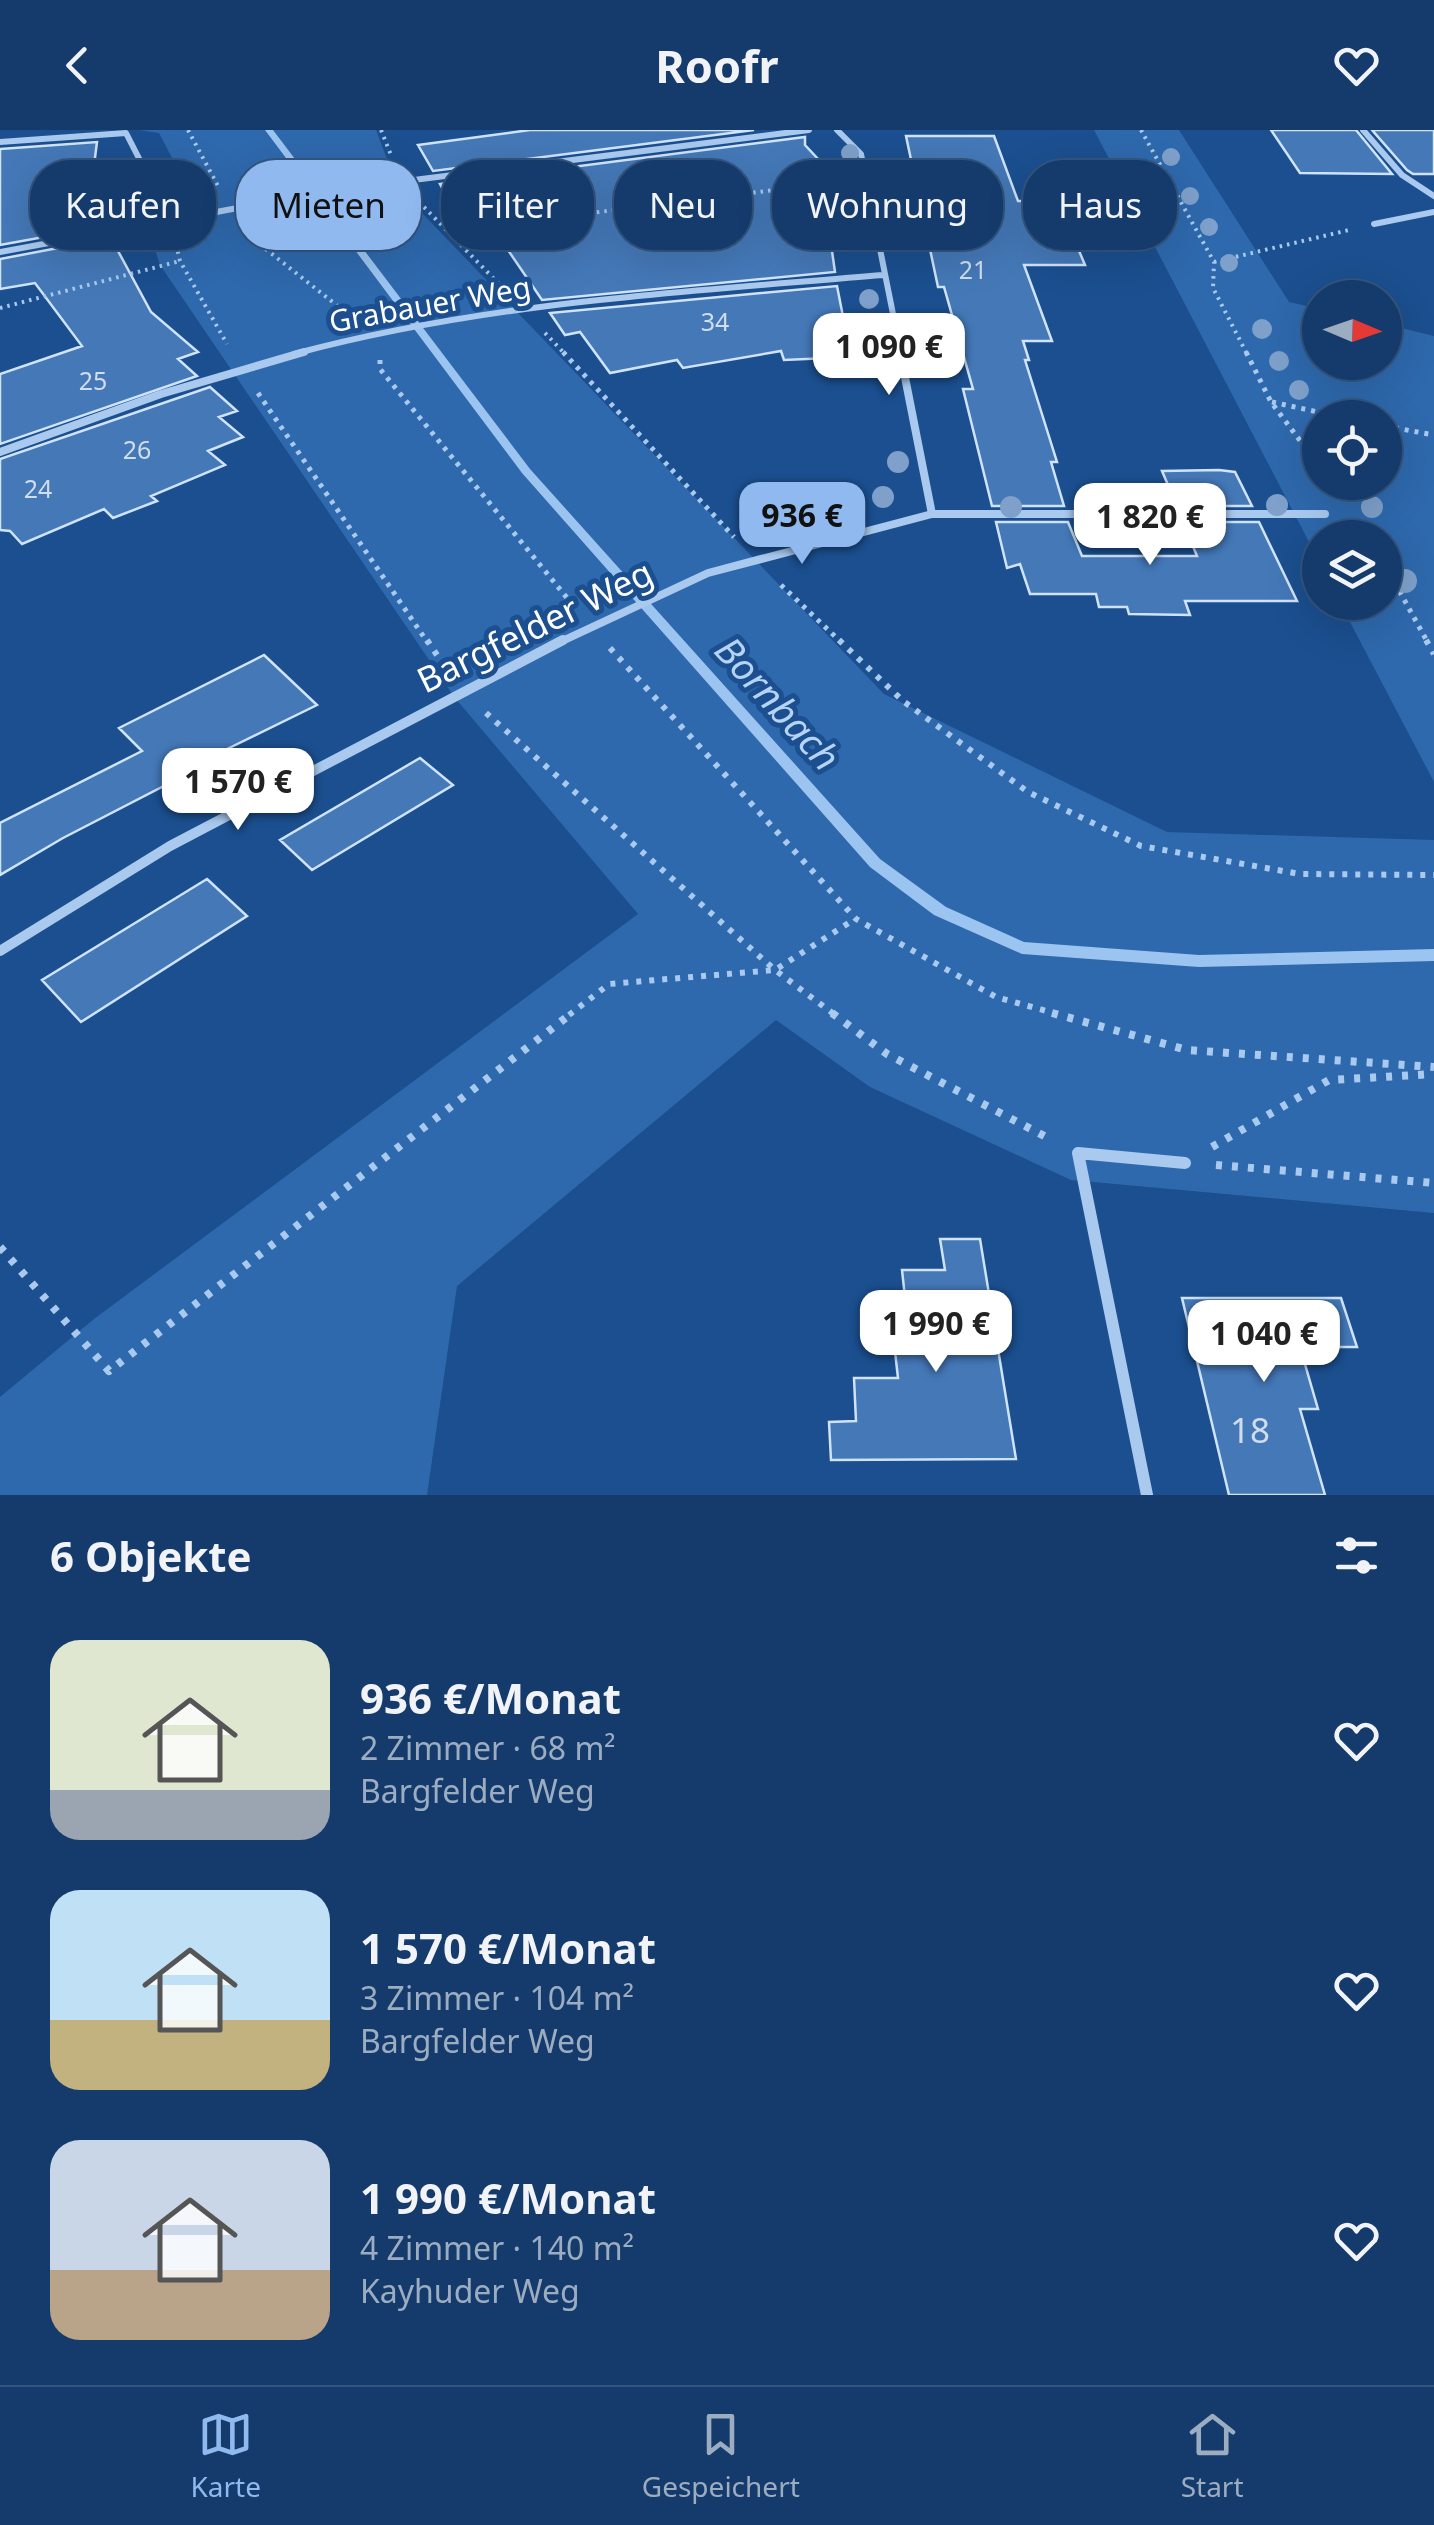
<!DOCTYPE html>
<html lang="de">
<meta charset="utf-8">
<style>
body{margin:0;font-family:"Noto Sans",sans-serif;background:#1d4271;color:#f1f3f6;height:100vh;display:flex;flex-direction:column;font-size:38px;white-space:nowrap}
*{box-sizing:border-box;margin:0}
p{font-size:32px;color:#9dadc1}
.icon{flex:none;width:55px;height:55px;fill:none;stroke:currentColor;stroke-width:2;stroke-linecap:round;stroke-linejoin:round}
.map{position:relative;height:1365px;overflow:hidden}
.panel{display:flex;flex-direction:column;background:#143b6b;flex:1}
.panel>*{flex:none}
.guide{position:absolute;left:30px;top:30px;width:1375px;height:90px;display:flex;gap:20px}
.needle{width:65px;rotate:92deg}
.buttons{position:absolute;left:1302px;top:150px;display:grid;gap:20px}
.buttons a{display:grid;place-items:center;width:100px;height:100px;border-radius:50%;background:#143b6b;box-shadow:0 10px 40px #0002,0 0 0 2px #33557e;font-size:50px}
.price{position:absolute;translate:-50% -85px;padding:0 22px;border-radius:20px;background:#fff;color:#222;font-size:32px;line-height:65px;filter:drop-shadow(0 2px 5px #0008)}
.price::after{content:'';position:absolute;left:50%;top:60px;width:30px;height:22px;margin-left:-15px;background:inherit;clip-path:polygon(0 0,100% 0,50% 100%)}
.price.on{background:#90b9f0;color:#111}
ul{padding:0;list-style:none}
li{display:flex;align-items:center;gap:30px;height:250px;padding:0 50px}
li span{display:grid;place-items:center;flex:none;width:280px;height:200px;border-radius:30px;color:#555}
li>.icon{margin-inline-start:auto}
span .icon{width:120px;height:120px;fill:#fffc;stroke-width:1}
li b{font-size:42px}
h2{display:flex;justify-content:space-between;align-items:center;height:120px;padding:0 50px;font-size:42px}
.pill{padding:0 35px;border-radius:40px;background:#143b6b;box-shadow:0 10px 40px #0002,0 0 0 2px #33557e;font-size:35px;line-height:90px}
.pill.on{background:#90b9f0;color:#111}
header{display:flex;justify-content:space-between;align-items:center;height:130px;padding:0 50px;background:#143b6b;font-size:45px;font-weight:700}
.tabs{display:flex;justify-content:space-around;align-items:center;height:140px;border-top:2px solid #33557e;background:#143b6b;font-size:28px;color:#9dadc1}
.tabs a{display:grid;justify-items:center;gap:5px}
.tabs .on{color:#90b9f0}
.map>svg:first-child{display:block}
.green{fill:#2e69ad;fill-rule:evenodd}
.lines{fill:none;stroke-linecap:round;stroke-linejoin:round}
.stream{fill:#9cc4f0;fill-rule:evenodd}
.building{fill:#4478b7;stroke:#cfe3fa;stroke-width:2.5}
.path-far3{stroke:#a9c9ee;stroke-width:4;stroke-dasharray:2.5 5;stroke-linecap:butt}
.path-far2{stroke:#a9c9ee;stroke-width:5;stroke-dasharray:4 6;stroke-linecap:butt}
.path-far1{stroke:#a9c9ee;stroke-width:6;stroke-dasharray:5 8;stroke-linecap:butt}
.path{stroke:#a9c9ee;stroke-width:8;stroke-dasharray:6 10;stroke-linecap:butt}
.minor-far3{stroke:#a9c9ee;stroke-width:6}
.minor-far2{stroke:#a9c9ee;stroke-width:8}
.minor-far1{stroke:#a9c9ee;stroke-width:10}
.minor{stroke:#a9c9ee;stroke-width:12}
.tree{fill:#7ea0ca}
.labels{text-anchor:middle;stroke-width:10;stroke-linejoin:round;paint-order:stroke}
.far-number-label{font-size:25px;fill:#d0dded}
.far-street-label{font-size:30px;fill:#fff;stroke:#1b4f8f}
.street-label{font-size:35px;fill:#fff;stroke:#1b4f8f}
.near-number-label{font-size:35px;fill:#d0dded}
.water-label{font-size:38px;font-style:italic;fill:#b5d3f5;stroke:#1b4f8f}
</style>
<header><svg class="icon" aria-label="back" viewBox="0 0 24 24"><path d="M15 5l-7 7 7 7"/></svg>Roofr<svg class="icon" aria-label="heart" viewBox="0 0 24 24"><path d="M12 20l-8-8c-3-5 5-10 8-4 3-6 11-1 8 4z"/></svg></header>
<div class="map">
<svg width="1434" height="1365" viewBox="0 0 1434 1365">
<rect width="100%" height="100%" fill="#1b4f8f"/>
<path class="green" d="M139,0H376L398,58L884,564L1167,702L1434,710V1083L1071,1050L870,957L776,890L457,1156L427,1365H0V1267L94,1189L638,784L455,568L160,135L149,101L204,89L159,3Z
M1094,0H1179L1289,172L1320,179V232H1385V194L1434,206V652L1340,473L1385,472V408H1320V433ZM1320,288H1385V352H1320Z"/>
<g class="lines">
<path class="stream" d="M265,0H273L530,339L880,729L946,777L1024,812L1199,825L1434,819V831L1199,837L1022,824L934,785L870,737L522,343Z"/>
</g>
<path class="building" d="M530,0H754L433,41L418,15Z
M1271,0H1356L1392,44L1300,43Z
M1372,0H1434V44H1413L1407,40Z
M906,6H994L1018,71H1058L1085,135H1024L1052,211H1023L1029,230H1025L1057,332H1051L1064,376H992L963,259H973L944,157H938Z
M805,7V15L819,30L835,142L542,170L480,79L454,80L440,54Z
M97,12L93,43L112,81L98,84L104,96L0,115V19Z
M111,108L151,182L198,222L178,229L197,246L0,314V244L82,216L35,153L0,159V129Z
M837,156L851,227L784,230L781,221L683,238L677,230L610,243L580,202L565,205L550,183Z
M210,257L237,281L219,287L243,307L208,321L225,335L151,366L157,371L113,388L104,379L22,414L10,401L0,400V329Z
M1219,340L1235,342L1252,376H1177L1162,341Z
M996,392H1068L1082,426H1197L1183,392H1259L1297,471H1185L1190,485L1129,484L1127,477H1099L1096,464H1030L1020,434L1007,438Z
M264,525L317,575L219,623L222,626L63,708L0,745V693L142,621L119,598Z
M420,628L453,655L312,740L280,710Z
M207,749L247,786L81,892L42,850Z
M940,1109H980L1016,1329L831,1330L829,1292L856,1291L854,1248H898L893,1204H909L902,1140H945Z
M1182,1168H1341L1357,1217H1300L1318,1279H1300L1325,1365H1229Z"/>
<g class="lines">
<path class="path-far3" d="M188,0L218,56
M381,0L391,25
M1141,0L1214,132L1213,158L1247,224
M424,77L499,154
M448,101L838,52
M248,105L344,181
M176,114L180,131L227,214
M1214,132L1349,100
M0,178L180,131
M545,203L565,224"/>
<path class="path-far2" d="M563,222L734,407
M1246,222L1271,272L1320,337
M380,230V239L572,474
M258,263L428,513
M1272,272L1345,288
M1385,296L1434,305
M1360,390L1370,408
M1385,435L1428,513
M781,455L842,513"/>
<path class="path-far1" d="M427,510L445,537
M839,510L903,571L1028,662L1141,716L1300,744L1434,745
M1426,510L1434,524
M610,518L856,789L996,867L1061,885
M486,583L775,840L835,885
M569,885L609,854L775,840L855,789"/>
<path class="path" d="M832,883L887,924L1052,1010
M1052,883L1187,920L1434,937
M1212,1017L1329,950L1434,944
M1216,1035L1434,1053
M0,1117L109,1241L572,883"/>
<path class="minor-far3" d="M837,0L861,24L901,224
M1363,0L1402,45L1434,66
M0,12L126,3L170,89
M1374,94L1434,82
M0,122L335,60L809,0
M294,224C488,172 684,162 883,145"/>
<path class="minor-far2" d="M900,222L932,384
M0,322L161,264L304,222
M558,513L708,443L932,384H1325"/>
<path class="minor-far1" d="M0,821L170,716L563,510"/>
<path class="minor" d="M1147,1365L1078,1023L1185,1033"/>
</g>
<g class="tree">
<circle cx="850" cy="23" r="9"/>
<circle cx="1171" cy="27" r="9"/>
<circle cx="849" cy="60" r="9"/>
<circle cx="1190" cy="66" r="9"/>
<circle cx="1209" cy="97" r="9"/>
<circle cx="1229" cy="133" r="9"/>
<circle cx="869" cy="169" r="10"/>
<circle cx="1262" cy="199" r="10"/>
<circle cx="877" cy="216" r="10"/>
<circle cx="1279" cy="231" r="10"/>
<circle cx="1299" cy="260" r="10"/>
<circle cx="898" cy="332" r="11"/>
<circle cx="883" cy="367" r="11"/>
<circle cx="1146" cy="375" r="11"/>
<circle cx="1277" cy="375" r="11"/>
<circle cx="1104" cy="376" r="11"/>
<circle cx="1011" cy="377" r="11"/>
<circle cx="1372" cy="377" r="11"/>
<circle cx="1405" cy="451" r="12"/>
</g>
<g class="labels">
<g class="far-number-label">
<text x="973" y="149">21</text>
<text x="715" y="201">34</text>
<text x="93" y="260">25</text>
<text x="137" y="329">26</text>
<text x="38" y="368">24</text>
</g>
<g class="far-street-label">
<text transform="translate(430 175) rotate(-10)" y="10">Grabauer Weg</text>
</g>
<g class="street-label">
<text transform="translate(535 497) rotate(-26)" y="12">Bargfelder Weg</text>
</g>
<g class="near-number-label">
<text x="1250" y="1313">18</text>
</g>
<g class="water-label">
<text transform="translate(777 574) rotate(48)" y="13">Bornbach</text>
</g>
</g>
</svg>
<div class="buttons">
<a><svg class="needle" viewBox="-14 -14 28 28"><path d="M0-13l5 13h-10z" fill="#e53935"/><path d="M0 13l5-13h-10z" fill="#9dadc1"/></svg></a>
<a><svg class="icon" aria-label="locate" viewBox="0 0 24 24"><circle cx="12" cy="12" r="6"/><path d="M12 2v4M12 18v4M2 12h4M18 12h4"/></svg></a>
<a><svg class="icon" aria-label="layers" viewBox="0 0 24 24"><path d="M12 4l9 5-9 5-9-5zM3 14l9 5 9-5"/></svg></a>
</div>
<b class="price" style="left:889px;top:268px">1 090 €</b>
<b class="price on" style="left:802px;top:437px">936 €</b>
<b class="price" style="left:1150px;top:438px">1 820 €</b>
<b class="price" style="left:238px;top:703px">1 570 €</b>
<b class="price" style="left:936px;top:1245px">1 990 €</b>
<b class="price" style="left:1264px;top:1255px">1 040 €</b>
<div class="guide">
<a class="pill">Kaufen</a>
<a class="pill on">Mieten</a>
<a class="pill">Filter</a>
<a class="pill">Neu</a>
<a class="pill">Wohnung</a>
<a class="pill">Haus</a>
</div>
</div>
<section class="panel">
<h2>6 Objekte<svg class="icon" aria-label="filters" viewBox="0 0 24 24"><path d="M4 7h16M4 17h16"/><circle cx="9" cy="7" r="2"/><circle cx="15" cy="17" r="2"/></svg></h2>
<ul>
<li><span style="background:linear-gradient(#dfe7d0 75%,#9aa5b1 0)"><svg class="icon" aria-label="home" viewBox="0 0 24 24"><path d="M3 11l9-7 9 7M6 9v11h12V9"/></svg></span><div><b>936 €/Monat</b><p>2 Zimmer · 68 m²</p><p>Bargfelder Weg</p></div><svg class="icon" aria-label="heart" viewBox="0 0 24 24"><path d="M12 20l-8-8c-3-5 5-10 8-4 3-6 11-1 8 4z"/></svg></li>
<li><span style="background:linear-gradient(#bfe0f5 65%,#c2b280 0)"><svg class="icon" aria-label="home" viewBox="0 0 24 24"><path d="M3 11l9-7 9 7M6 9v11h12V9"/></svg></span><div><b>1 570 €/Monat</b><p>3 Zimmer · 104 m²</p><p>Bargfelder Weg</p></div><svg class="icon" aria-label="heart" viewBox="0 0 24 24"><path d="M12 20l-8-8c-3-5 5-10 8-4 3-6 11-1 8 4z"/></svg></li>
<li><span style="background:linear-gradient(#c9d6e8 65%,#b9a48a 0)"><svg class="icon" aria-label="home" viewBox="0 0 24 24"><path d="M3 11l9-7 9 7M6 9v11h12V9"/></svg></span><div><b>1 990 €/Monat</b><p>4 Zimmer · 140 m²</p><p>Kayhuder Weg</p></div><svg class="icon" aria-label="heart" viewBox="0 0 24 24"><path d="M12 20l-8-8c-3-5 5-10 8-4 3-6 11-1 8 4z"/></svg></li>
</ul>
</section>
<nav class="tabs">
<a class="on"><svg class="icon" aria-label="map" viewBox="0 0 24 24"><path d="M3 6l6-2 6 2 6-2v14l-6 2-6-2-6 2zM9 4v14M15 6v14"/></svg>Karte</a>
<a><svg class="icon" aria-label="saved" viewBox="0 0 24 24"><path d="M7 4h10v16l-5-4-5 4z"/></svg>Gespeichert</a>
<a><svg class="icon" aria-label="home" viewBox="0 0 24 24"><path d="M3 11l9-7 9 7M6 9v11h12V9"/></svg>Start</a>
</nav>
